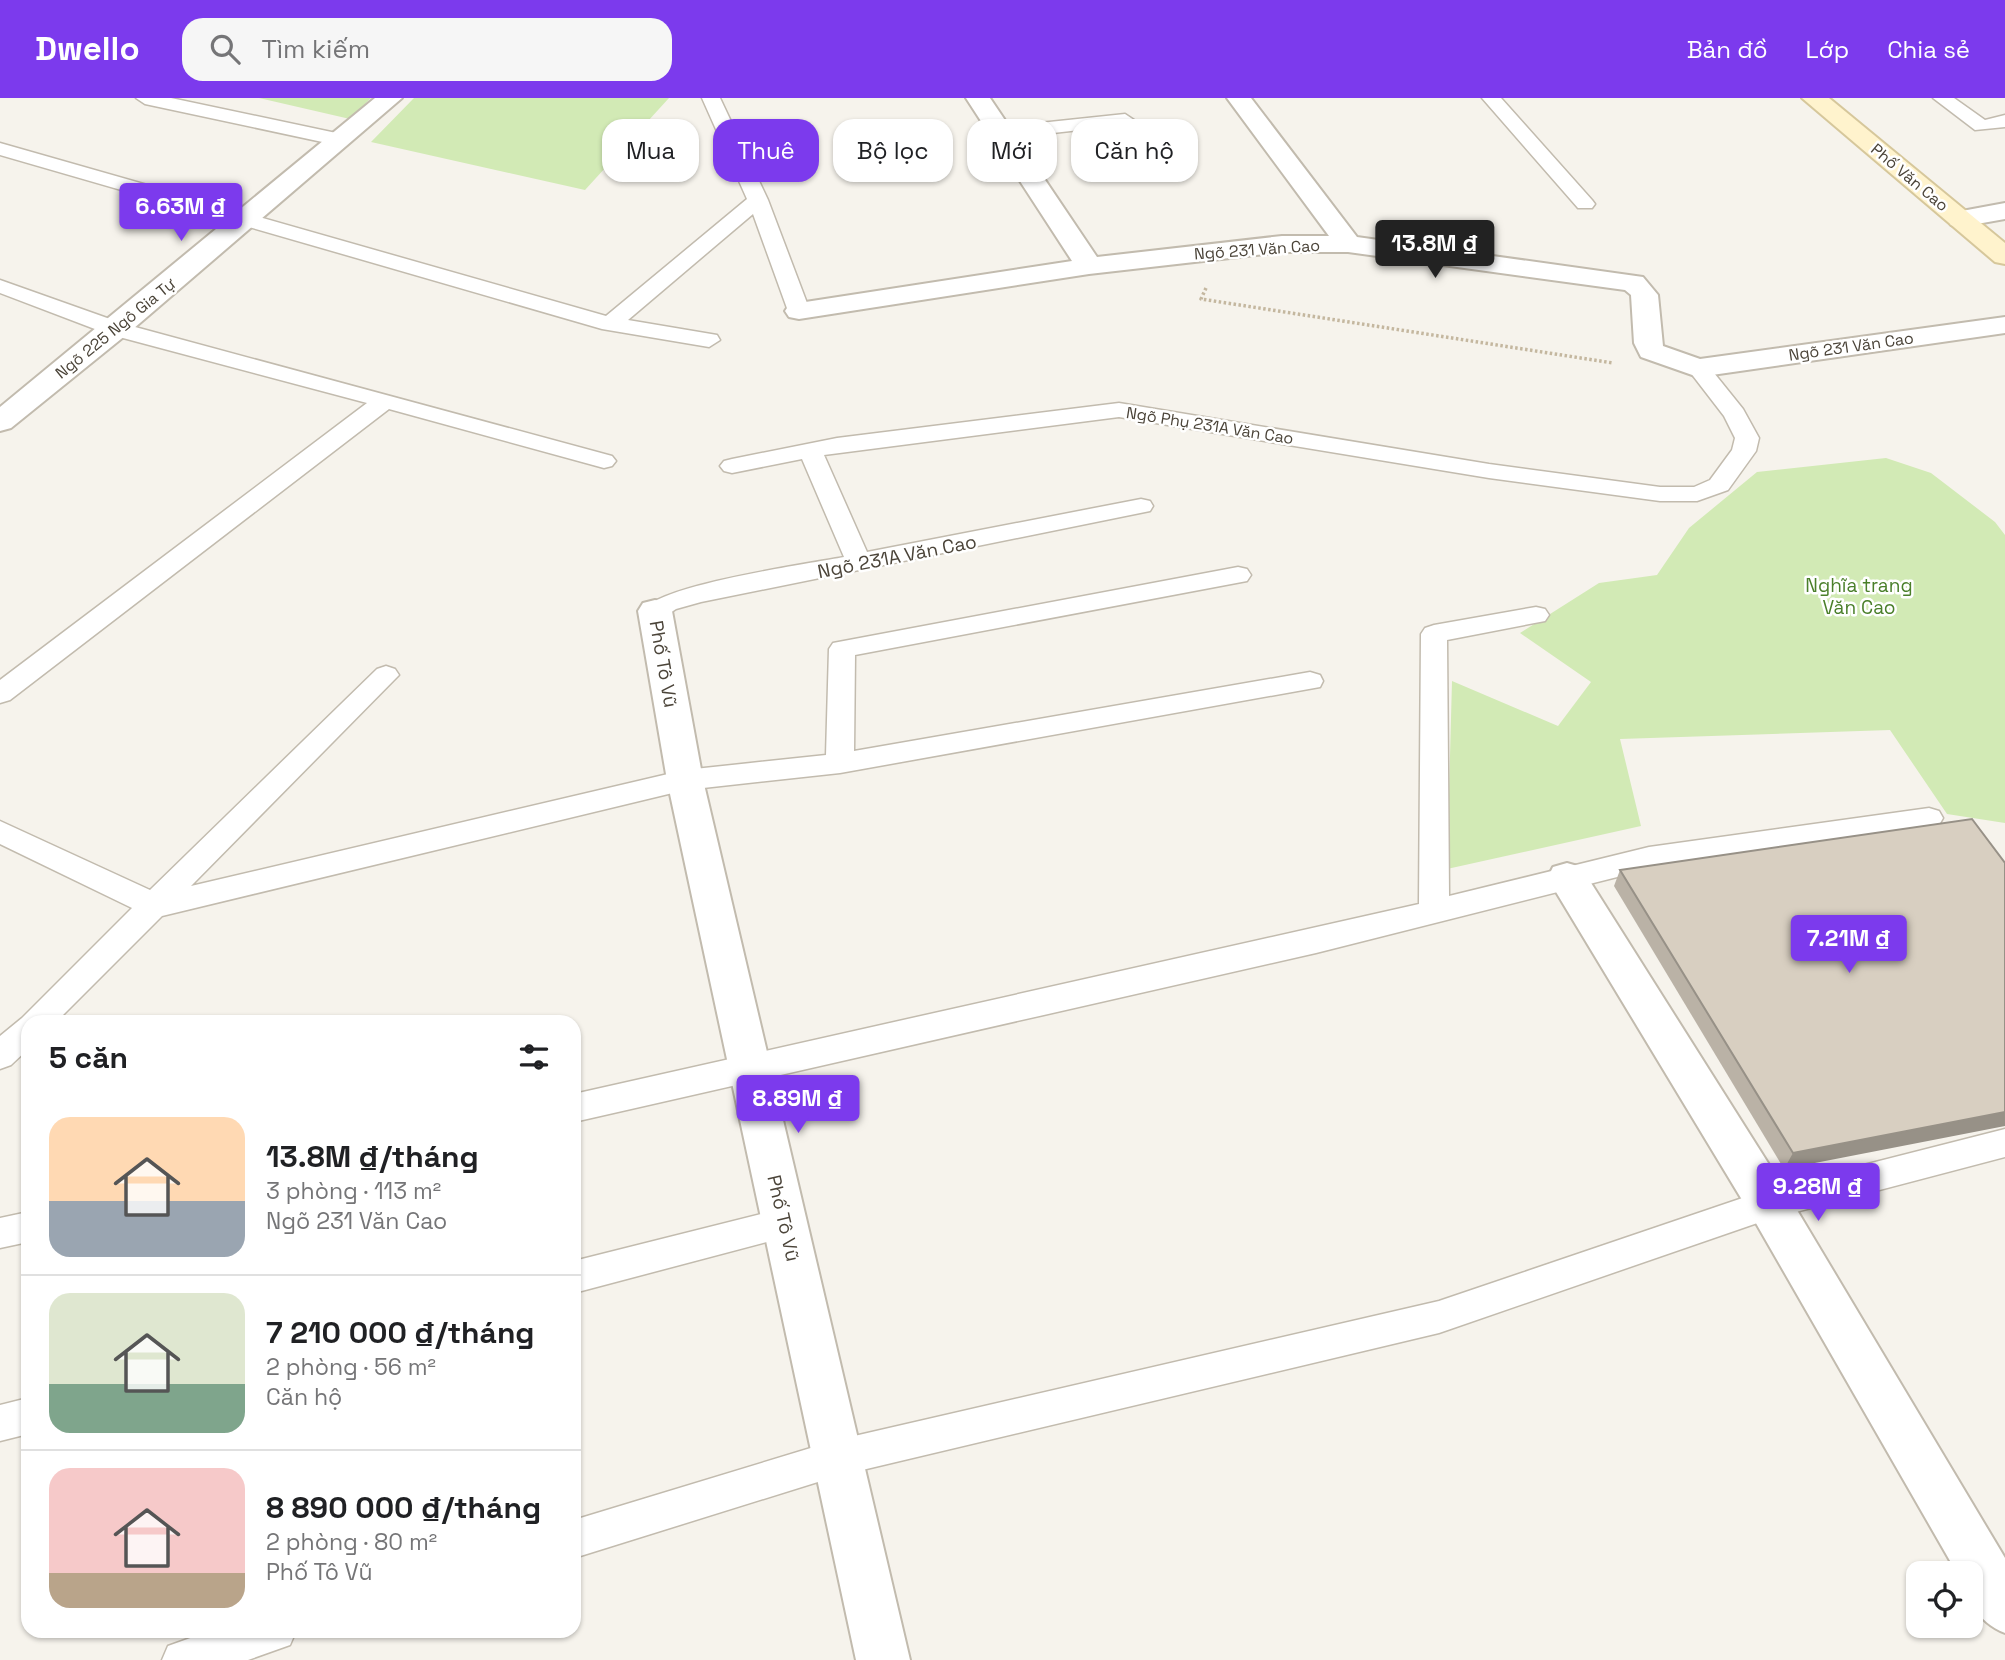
<!DOCTYPE html>
<html lang="vi">
<meta charset="utf-8">
<style>
body{margin:0;font-family:"Space Grotesk",sans-serif;background:#f6f6f6;color:#202124;height:100vh;display:flex;flex-direction:column;font-size:26px;white-space:nowrap}
*{box-sizing:border-box;margin:0}
p{font-size:23px;color:#757577}
.icon{flex:none;width:38px;height:38px;fill:none;stroke:currentColor;stroke-width:2;stroke-linecap:round;stroke-linejoin:round}
.map{position:relative;flex:1;overflow:hidden}
.panel{position:absolute;left:21px;top:917px;width:560px;height:623px;display:flex;flex-direction:column;background:#fff;border-radius:21px;box-shadow:0 2px 5px #0004}
.panel>*{flex:none}
.hud{position:absolute;left:602px;top:21px;width:665px;height:63px;display:flex;gap:14px}
.tools{position:absolute;left:1906px;top:1463px;display:grid;gap:14px}
.tools a{display:grid;place-items:center;width:77px;height:77px;border-radius:14px;background:#fff;box-shadow:0 2px 5px #0004;font-size:35px}
.price{position:absolute;translate:-50% -60px;padding:0 16px;border-radius:7px;background:#7c3aed;color:#fff;font-size:23px;line-height:46px;filter:drop-shadow(0 2px 4px #0008)}
.price::after{content:'';position:absolute;left:50%;top:42px;width:21px;height:16px;margin-left:-10px;background:inherit;clip-path:polygon(0 0,100% 0,50% 100%)}
.price.current{background:#222;color:#fff}
ul{padding:0;list-style:none}
li{display:flex;align-items:center;gap:21px;height:175px;padding:0 28px}
li+li{border-top:2px solid #e0e0e0}
li span{display:grid;place-items:center;flex:none;width:196px;height:140px;border-radius:21px;color:#555}
li>.icon{margin-inline-start:auto}
span .icon{width:84px;height:84px;fill:#fffc;stroke-width:1}
li b{font-size:30px}
h2{display:flex;justify-content:space-between;align-items:center;height:84px;padding:0 28px;font-size:30px}
.chip{padding:0 24px;border-radius:21px;background:#fff;box-shadow:0 2px 5px #0004;font-size:24px;line-height:63px}
.chip.current{background:#7c3aed;color:#fff}
header{display:flex;align-items:center;gap:42px;box-sizing:border-box;height:98px;padding:0 35px;background:#7c3aed;color:#fff}
header strong{font-size:33px}
nav{display:flex;gap:38px;margin-inline-start:auto;font-size:24px}
.search{width:490px;height:63px;background:#f6f6f6;display:flex;align-items:center;gap:18px;box-sizing:border-box;padding:0 24px;border-radius:21px;color:#757577;font-size:26px}
.map>svg:first-child{display:block}
.green{fill:#d2eab5}
.lines{fill:none;stroke-linecap:round;stroke-linejoin:round}
.lane-casing{stroke:#c2bbae;stroke-width:3}
.street-casing{stroke:#c2bbae;stroke-width:4}
.secondary-casing{stroke:#d6c79b;stroke-width:4}
.path{stroke:#c4b79f;stroke-width:3.5;stroke-dasharray:2.5 2.5;stroke-linecap:butt}
.lane{fill:#fff;fill-rule:evenodd}
.street{fill:#fff;fill-rule:evenodd}
.secondary{fill:#fff3cd;fill-rule:evenodd}
.wall{fill:#bab2a6}
.shaded-wall{fill:#979187}
.building{fill:#d8cfc1;stroke:#979187;stroke-width:2}
.labels{text-anchor:middle;stroke-width:5;stroke-linejoin:round;paint-order:stroke}
.far-street-label{font-size:16px;fill:#4b4439;stroke:#fff}
.street-label{font-size:19px;fill:#4b4439;stroke:#fff}
.park-label{font-size:19px;fill:#4a7f2a;stroke:#fff}
</style>
<header>
<strong>Dwello</strong>
<div class="search"><svg class="icon" aria-label="search" viewBox="0 0 24 24"><circle cx="10" cy="10" r="6"/><path d="M15 15l6 6"/></svg>Tìm kiếm</div>
<nav><a>Bản đồ</a><a>Lớp</a><a>Chia sẻ</a></nav>
</header>
<div class="map">
<svg width="2005" height="1562" viewBox="0 0 2005 1562">
<rect width="100%" height="100%" fill="#f6f3ec"/>
<path class="green" d="M259,0H371L350,21Z
M414,0H669L585,92L371,44Z
M1886,360L1931,375L1995,424L2005,437V725L1947,716L1890,632L1620,641L1641,728L1447,771L1452,583L1558,628L1591,584L1520,535L1599,485L1657,477L1689,430L1757,374Z"/>
<g class="lines">
<g class="lane-casing">
<path id="lane" d="M136,0H171L341,36L351,42L341,48L145,6Z
M702,0H720L768,102L810,213L799,219L788,213L753,116L628,222L717,237L720,242L709,249L602,231L0,57V45L606,218L747,101Z
M1482,0H1501L1592,102L1595,106L1592,110H1578Z
M1933,0H1954L1985,22L2005,17V29L1975,32Z
M1125,16L1134,22L1132,26L1001,41L991,35L1001,29Z
M0,182L124,226L612,358L616,363L612,368L604,370L389,311L10,602L0,605V582L367,305L108,236L0,195Z
M1698,263L1706,265L1743,311L1759,340L1756,353L1728,392L1697,403H1660L1489,380L1119,319L824,357L867,454L1141,401L1150,403L1153,408L1150,413L701,504L676,511L664,519L655,521L646,519L642,513C659,487 807,466 844,459L802,361L732,375L724,373L720,368L724,363L732,361L837,340L1119,305L1489,366L1660,389H1694L1710,382L1732,352L1735,340L1724,318L1687,270Z
M1238,469L1247,471L1251,477L1247,483L855,557L854,653L1310,574L1320,577L1323,583L1320,589L840,675L685,692L162,818L56,924H28V951L11,967L0,971V938L22,920L132,810L0,746V723L150,792L377,571L386,568L395,571L399,577L191,788L685,672L826,657L829,551L833,545Z
M1536,509L1545,511L1549,517L1545,523L1447,542L1449,798L1649,749L1929,710L1939,713L1943,720L1939,727L1929,730L1649,771L1316,855L574,1024V996L1419,806L1421,536L1425,530L1434,527Z
M2005,1031V1059L1769,1121L1439,1235L837,1378L574,1460V1422L837,1342L1439,1203L1769,1091Z
M785,1110L797,1114L802,1125L797,1136L574,1195V1163Z
M28,1114V1144L0,1150V1120Z
M28,1300V1336L0,1343V1307Z
M210,1533H296L290,1547L248,1562H162L168,1548Z"/>
</g>
<g class="street-casing">
<path id="street" d="M375,0H402L126,237L11,330L0,333V309Z
M966,0H990L1097,159L1282,138H1329L1227,0H1251L1357,139L1643,179L1658,197L1663,248L1700,261L2005,219V235L1698,279L1641,259L1634,245L1631,197L1625,192L1348,154H1282L1089,176L799,221L789,219L785,213L789,207L799,205L1072,163Z
M2005,105V121L1960,129L1951,127L1947,121L1951,115Z
M655,502L667,505L672,513L703,682L910,1562H856L667,682L638,513L643,505Z
M1567,765L1581,769L1785,1092L2005,1460V1535C1976,1523 1970,1505 1970,1475H1957L1753,1120L1553,789L1548,779L1553,769Z"/>
</g>
<g class="secondary-casing">
<path id="secondary" d="M1802,0H1829L2005,145V166L1995,164Z"/>
</g>
<path class="path" d="M1206,190L1201,201L1613,265"/>
<use href="#lane" class="lane"/>
<use href="#street" class="street"/>
<use href="#secondary" class="secondary"/>
</g>
<path class="wall" d="M2005,765L1784,1071L1614,788L1620,772Z"/>
<path class="shaded-wall" d="M2005,1014V1028L1784,1071L1793,1055Z"/>
<path class="building" d="M1972,721L2005,765V1014L1793,1055L1620,772Z"/>
<g class="labels">
<g class="far-street-label">
<text transform="translate(1910 79) rotate(40)" y="6">Phố Văn Cao</text>
<text transform="translate(1257 151) rotate(-4)" y="6">Ngõ 231 Văn Cao</text>
<text transform="translate(115 230) rotate(-39)" y="6">Ngõ 225 Ngô Gia Tự</text>
<text transform="translate(1851 248) rotate(-8)" y="6">Ngõ 231 Văn Cao</text>
<text transform="translate(1210 327) rotate(9)" y="6">Ngõ Phụ 231A Văn Cao</text>
</g>
<g class="street-label">
<text transform="translate(897 458) rotate(-11)" y="7">Ngõ 231A Văn Cao</text>
<text transform="translate(664 566) rotate(80)" y="7">Phố Tô Vũ</text>
<text transform="translate(784 1120) rotate(77)" y="7">Phố Tô Vũ</text>
</g>
<g class="park-label">
<text x="1859" y="494">Nghĩa trang<tspan x="1859" dy="22">Văn Cao</tspan></text>
</g>
</g>
</svg>
<div class="tools">
<a><svg class="icon" aria-label="locate" viewBox="0 0 24 24"><circle cx="12" cy="12" r="6"/><path d="M12 2v4M12 18v4M2 12h4M18 12h4"/></svg></a>
</div>
<b class="price" style="left:181px;top:145px">6.63M ₫</b>
<b class="price current" style="left:1435px;top:182px">13.8M ₫</b>
<b class="price" style="left:1849px;top:877px">7.21M ₫</b>
<b class="price" style="left:798px;top:1037px">8.89M ₫</b>
<b class="price" style="left:1818px;top:1125px">9.28M ₫</b>
<div class="hud">
<a class="chip">Mua</a>
<a class="chip current">Thuê</a>
<a class="chip">Bộ lọc</a>
<a class="chip">Mới</a>
<a class="chip">Căn hộ</a>
</div>
<section class="panel">
<h2>5 căn<svg class="icon" aria-label="filters" viewBox="0 0 24 24"><path d="M4 7h16M4 17h16"/><circle cx="9" cy="7" r="2"/><circle cx="15" cy="17" r="2"/></svg></h2>
<ul>
<li><span style="background:linear-gradient(#ffd9b3 60%,#9aa5b1 0)"><svg class="icon" aria-label="home" viewBox="0 0 24 24"><path d="M3 11l9-7 9 7M6 9v11h12V9"/></svg></span><div><b>13.8M ₫/tháng</b><p>3 phòng · 113 m²</p><p>Ngõ 231 Văn Cao</p></div></li>
<li><span style="background:linear-gradient(#dfe7d0 65%,#7fa58c 0)"><svg class="icon" aria-label="home" viewBox="0 0 24 24"><path d="M3 11l9-7 9 7M6 9v11h12V9"/></svg></span><div><b>7 210 000 ₫/tháng</b><p>2 phòng · 56 m²</p><p>Căn hộ</p></div></li>
<li><span style="background:linear-gradient(#f6c9c9 75%,#b9a48a 0)"><svg class="icon" aria-label="home" viewBox="0 0 24 24"><path d="M3 11l9-7 9 7M6 9v11h12V9"/></svg></span><div><b>8 890 000 ₫/tháng</b><p>2 phòng · 80 m²</p><p>Phố Tô Vũ</p></div></li>
</ul>
</section>
</div>
